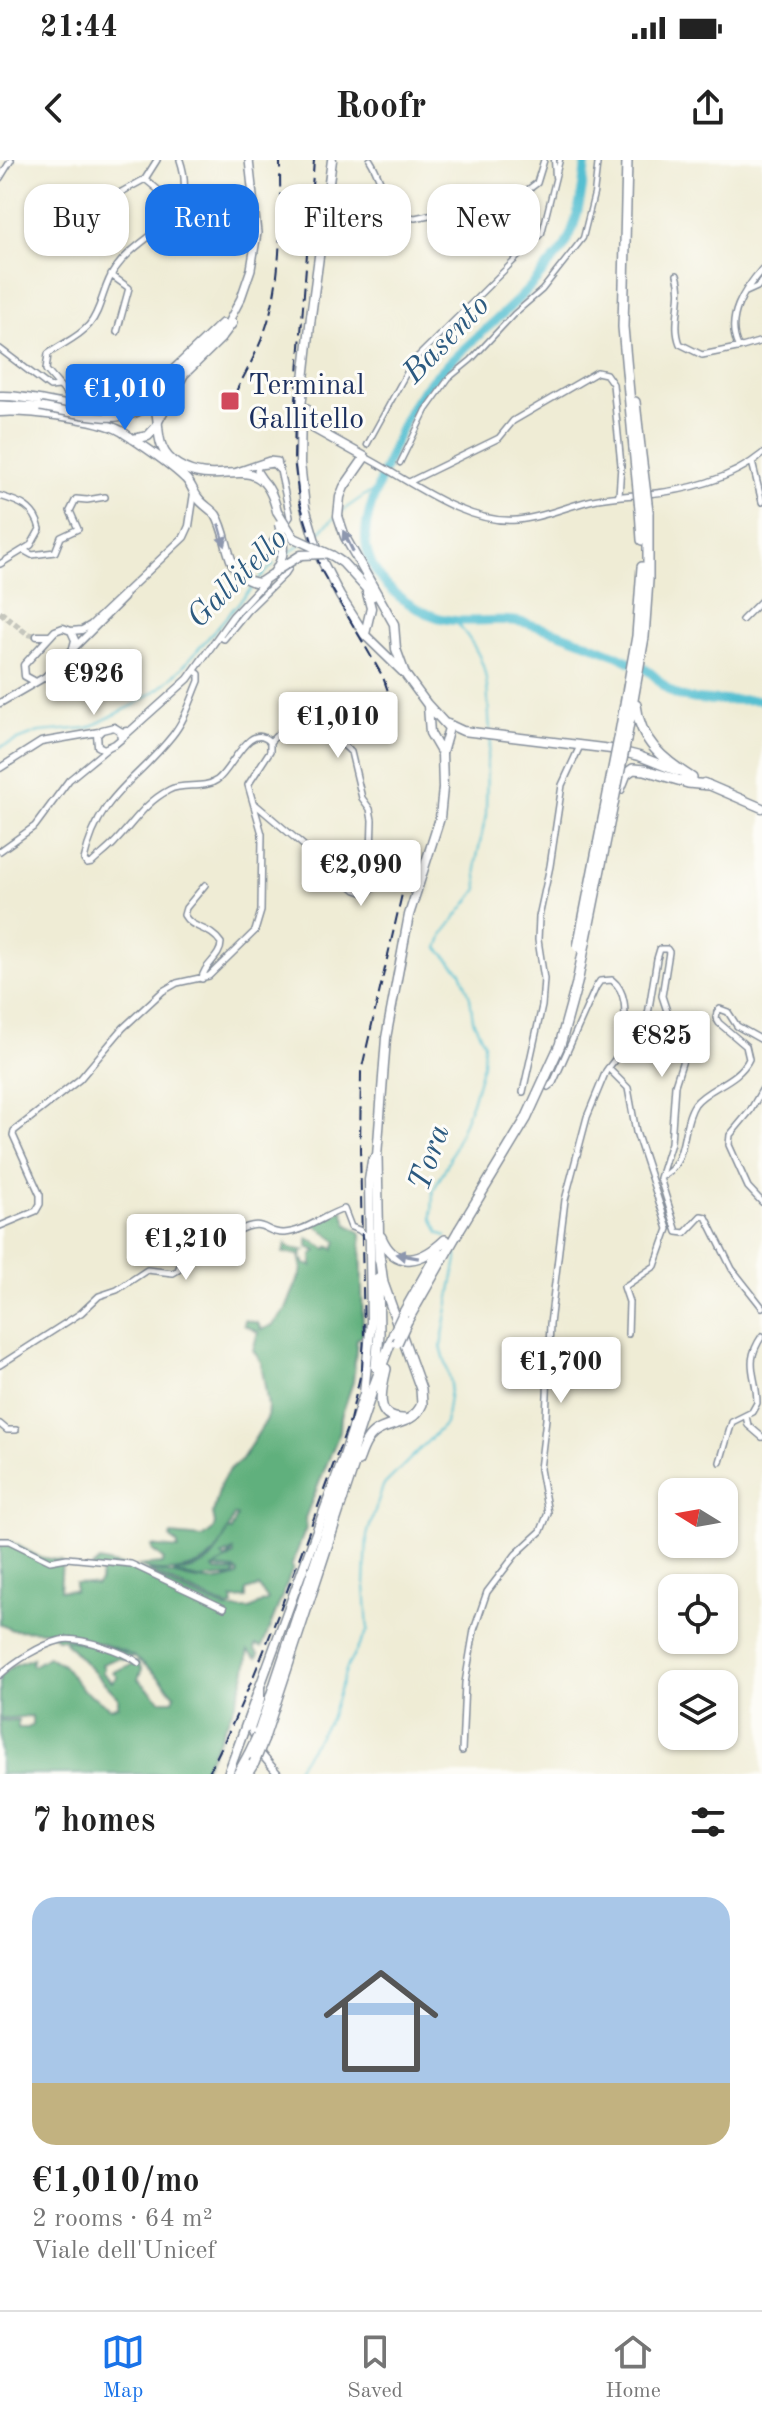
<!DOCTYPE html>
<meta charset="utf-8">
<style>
body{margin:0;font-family:"Old Standard TT",serif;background:#f6f6f6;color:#222;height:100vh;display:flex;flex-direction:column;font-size:30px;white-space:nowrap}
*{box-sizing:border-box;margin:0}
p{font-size:26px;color:#767676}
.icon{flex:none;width:44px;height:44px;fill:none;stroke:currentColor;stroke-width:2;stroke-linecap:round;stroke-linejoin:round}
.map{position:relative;height:1614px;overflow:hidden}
.details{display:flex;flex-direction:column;background:#fff;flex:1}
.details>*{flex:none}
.banner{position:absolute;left:24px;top:24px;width:714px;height:72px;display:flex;gap:16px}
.needle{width:52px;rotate:281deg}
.controls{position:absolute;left:658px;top:1318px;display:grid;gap:16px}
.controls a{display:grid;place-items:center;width:80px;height:80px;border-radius:16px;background:#fff;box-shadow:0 2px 6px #0004;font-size:40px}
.price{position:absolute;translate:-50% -68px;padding:0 18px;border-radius:8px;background:#fff;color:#222;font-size:26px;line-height:52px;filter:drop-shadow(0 2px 4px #0008)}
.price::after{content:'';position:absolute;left:50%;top:48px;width:24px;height:18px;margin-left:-12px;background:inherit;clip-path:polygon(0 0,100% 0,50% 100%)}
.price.current{background:#1a73e8;color:#fff}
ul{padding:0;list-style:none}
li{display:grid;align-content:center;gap:16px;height:424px;padding:0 32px}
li+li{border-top:2px solid #e0e0e0}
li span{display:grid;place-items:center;height:248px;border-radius:24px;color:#555}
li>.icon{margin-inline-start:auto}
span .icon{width:144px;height:144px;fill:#fffc;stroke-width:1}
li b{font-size:34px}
h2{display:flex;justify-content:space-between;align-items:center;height:96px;padding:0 32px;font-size:34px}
.chip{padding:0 28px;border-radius:24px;background:#fff;box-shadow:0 2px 6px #0004;font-size:28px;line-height:72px}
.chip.current{background:#1a73e8;color:#fff}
.status{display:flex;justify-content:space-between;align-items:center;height:56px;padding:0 40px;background:#fff;direction:ltr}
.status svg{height:22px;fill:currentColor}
header{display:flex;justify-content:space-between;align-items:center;height:104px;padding:0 32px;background:#fff;font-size:36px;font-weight:800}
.tab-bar{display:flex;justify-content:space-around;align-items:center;height:112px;border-top:2px solid #e0e0e0;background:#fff;font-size:22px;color:#767676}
.tab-bar a{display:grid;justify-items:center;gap:4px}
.tab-bar .current{color:#1a73e8}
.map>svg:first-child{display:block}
.forest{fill:#60b07d;stroke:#3e706e;stroke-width:2}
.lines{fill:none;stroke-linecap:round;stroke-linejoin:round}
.stream{stroke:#54bfd1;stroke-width:2}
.river{stroke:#54bfd1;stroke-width:9}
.tertiary-tunnel{stroke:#c5c6bd;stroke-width:6;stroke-dasharray:6 3;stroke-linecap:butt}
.pedestrian-casing{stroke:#858e9a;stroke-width:7}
.minor-casing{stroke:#858e9a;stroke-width:8}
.tertiary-casing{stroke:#858e9a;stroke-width:9}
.secondary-casing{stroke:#858e9a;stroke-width:10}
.primary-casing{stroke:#858e9a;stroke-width:11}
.motorway-casing{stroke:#858e9a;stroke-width:12}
.pedestrian{stroke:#fff;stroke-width:4}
.minor{stroke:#fff;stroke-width:5}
.tertiary{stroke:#fff;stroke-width:6}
.secondary{stroke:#fff;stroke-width:7}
.primary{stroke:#fff;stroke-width:8}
.motorway{stroke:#fff;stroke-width:9}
.rail{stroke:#1b2f5e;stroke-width:2;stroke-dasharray:12 6;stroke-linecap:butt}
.secondary-bridge-casing{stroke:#858e9a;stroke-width:10;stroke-linecap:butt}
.primary-bridge-casing{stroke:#858e9a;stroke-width:11;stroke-linecap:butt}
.motorway-bridge-casing{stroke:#858e9a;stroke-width:12;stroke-linecap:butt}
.secondary-bridge{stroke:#fff;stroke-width:7}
.primary-bridge{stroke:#fff;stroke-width:8}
.motorway-bridge{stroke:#fff;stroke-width:9}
.oneway{fill:#8d97ae}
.poi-dot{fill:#d1495b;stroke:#fdfcf7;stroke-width:3}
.labels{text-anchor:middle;stroke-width:6;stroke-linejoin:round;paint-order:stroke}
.poi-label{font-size:30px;fill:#1b2f5e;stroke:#fdfcf7;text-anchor:start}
.water-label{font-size:32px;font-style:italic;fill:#2c5a80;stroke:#fdfcf7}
</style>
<div class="status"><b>21:44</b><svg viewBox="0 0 49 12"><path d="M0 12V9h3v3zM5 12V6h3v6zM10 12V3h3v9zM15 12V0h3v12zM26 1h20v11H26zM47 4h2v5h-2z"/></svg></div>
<header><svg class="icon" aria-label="back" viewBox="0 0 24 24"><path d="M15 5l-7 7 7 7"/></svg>Roofr<svg class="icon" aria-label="share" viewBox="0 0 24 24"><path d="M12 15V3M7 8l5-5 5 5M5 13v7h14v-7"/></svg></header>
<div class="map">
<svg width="762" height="1614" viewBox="0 0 762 1614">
<rect width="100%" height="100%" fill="#fdfcf7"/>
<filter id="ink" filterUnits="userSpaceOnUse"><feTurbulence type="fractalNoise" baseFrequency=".0125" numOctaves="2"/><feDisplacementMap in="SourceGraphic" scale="16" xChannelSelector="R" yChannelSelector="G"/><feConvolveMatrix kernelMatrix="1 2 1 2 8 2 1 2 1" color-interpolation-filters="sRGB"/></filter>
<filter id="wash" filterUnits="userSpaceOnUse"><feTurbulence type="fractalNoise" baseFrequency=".006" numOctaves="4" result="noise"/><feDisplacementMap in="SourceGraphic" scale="32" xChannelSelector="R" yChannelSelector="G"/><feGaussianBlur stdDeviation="1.8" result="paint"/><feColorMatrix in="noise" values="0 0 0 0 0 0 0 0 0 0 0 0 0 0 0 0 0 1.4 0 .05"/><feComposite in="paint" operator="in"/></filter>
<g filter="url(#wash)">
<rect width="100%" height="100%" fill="#efecd5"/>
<path class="forest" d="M343,1050L347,1064L361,1073L363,1176L357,1179L353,1222L341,1257L340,1271L305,1358L306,1368L291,1407L293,1408L262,1487L256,1485L255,1490L259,1494L257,1498L248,1491C249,1523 217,1584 201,1614H0V1561L18,1560V1568H28L32,1565V1556L0,1559V1517L14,1505L33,1498L31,1504L33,1506L48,1497L63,1505L82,1529L111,1548L118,1545V1537L65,1482L66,1480L117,1490L133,1496L127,1500L118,1498L102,1504L104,1509L102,1512L112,1522L117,1517L113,1512L137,1502L142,1509L138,1519L160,1540H173L175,1535C137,1490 115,1482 57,1479L50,1471L12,1470L0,1464V1381L11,1382L39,1397L62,1401L60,1430L75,1431V1423L97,1425L100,1421L101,1411L89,1410L99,1401L139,1410L226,1449H250L268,1440L259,1427L246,1431V1438L232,1439L233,1446L227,1447L148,1411C180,1411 201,1430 237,1416L238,1413L236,1410L214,1408L234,1395L233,1390L222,1396L225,1399L232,1392L230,1398L213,1408L215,1411L235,1412L234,1416L199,1419L173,1413C210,1406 212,1403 228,1370L231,1371L237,1356L234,1355C230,1365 223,1383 215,1393C199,1411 159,1416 139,1406L162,1404L164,1400L152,1390V1386L178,1389V1385L170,1377L171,1375L203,1378L213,1370L215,1364L213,1354L221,1323L228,1311L242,1299L267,1259L268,1246L261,1202L253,1190L258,1172L244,1165L245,1160L258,1163L261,1170L273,1165L286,1149L302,1110L299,1095L283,1093L286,1084L290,1088L307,1091H302L301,1100L304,1101V1104L312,1106V1095L317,1091L308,1087V1078L327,1089L329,1086L334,1089L337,1081L314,1064Z"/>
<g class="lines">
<path class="stream" d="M342,351L365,335L376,331
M316,375L334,358
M286,395L300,385
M259,419L274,404
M457,463C492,504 486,522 490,572
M0,587L39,572L88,568L138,543L161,527L181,509L255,424
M446,1076L439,1073L432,1057L433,1031L448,1003L472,942L483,904L484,882L473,860L470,837L461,812L438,788L443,774L478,729L476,702L486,655L487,599L491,579
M293,1614L330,1559L347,1507L368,1470L365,1426L367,1375L383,1326L445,1264L451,1223L441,1186L457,1099L456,1083"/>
<path class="river" d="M586,0C583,27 579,58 567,82C563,91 554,99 548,106C512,153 461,185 423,230C408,249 397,278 388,300C380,323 369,345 366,369C361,410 397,441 431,455C462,468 494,455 526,463C566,474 608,490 645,509C660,517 665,533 683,537C705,543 738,539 762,540"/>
</g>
</g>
<g filter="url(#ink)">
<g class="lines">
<path class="tertiary-tunnel" d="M0,452L28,474L37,476"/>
<g class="pedestrian-casing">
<path id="pedestrian" d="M554,0L555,17
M367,285L413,201L542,73L560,0
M400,303L426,250L449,218L471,200L514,154L542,130L583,78L594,34L598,0"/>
</g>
<g class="minor-casing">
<path id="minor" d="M370,0C385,23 383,53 415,58L521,35L537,23L544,0
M0,18L11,0
M145,19L179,47
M65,63L145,19L157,0
M762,109C744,130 725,158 738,186L742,187L762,181
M111,115L129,128L117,172
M677,115C685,137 671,162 680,184L702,195L742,187
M746,132L757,127L762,121
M0,189L50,227L59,226
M81,246L66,233L46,210L48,194C61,184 78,178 89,165C102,150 103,125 115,109C142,70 201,62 180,0
M365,297C409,320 465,365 517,360C542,358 565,347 589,341C604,337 621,336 637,335
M752,302L762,342
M237,311L269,300L278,301L290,357L272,382L274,390L282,397
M263,319L257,310L259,306L273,304L279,310
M409,322L499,278L513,261L597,212L606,214L613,224L621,305L619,336
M647,334C685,331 732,319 762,294
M0,336C20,342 35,347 40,369L31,385L0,404
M23,390L32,395L55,392L61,377L78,369L70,351L76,339L87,340L105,337
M742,460L762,440
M218,477L224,479L247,451L285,414L289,408V404
M255,644L356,730L365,733L375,727L371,695L372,660L370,649L362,638L351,592L325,568L305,564L287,565L270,582
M0,691L35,666L69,620L108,588
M202,819C203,805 221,798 221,783C210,766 192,770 184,755L186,748L205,725
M624,882L632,885L639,882L645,873L657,799L660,789H667L669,792L662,836L683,900L675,925L671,983L660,1018
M608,908L628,928L636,972L668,1069L655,1106L624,1127L629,1142L628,1174
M762,930L750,951L730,975L729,985L748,1027L762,1042
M523,932L542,846L544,819L538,780L539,757L550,706L562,625L580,586
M661,1017C689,1004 680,966 695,944C708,927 738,922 749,899L746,886L719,863L716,858L717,852L720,849L728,852L737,866L762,880
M660,1018L677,1072L685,1073L701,1056L706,1057L732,1109L762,1147
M0,1066L36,1051L40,1044V1035L13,975L14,971L80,919L123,868L163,831L177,823L209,816L255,771L261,751L262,674L248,625L270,591V582C249,560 232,610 217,620C203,630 183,622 169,630C144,643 134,663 115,682C108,690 99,696 92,703L87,704L84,700C99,634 134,624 172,576C185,560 191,540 199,521V514L195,511
M0,1205L81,1153L99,1136L117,1130L147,1110L173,1113L178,1110L188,1088L232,1085L236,1072C266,1056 263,1074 284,1073C305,1072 324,1055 344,1049L351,1067L359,1070L369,1078
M746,1256L748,1265L762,1277
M0,1264L7,1270H16
M720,1302L732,1262L752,1252L757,1243C757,1214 743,1204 762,1176
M0,1381H9L50,1401L67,1398L131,1404L224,1448
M0,1515C15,1501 41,1485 61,1480C79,1476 125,1492 139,1503
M462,1591L465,1523L474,1470L487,1432L516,1394L541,1371L548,1353L540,1309L546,1259L550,1164L565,1040L587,957L606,911L623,889L624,882C624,861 630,834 612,820L600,821L596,827L553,923L548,927"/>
</g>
<g class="tertiary-casing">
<path id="tertiary" d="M71,471L82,470L91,465L184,377L189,366L194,333
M37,476H50
M34,521L25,516L24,505L55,471L63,468L71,471L75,480L73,488
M0,543L45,517L124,438L125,433
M120,571L121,579L115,584L104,589L98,586L97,575L102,570L114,567L122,572L127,571
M121,579L188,519L233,456L264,423
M0,608L41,582L99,572
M261,1527V1540L251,1569L262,1595L278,1614"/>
</g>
<g class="secondary-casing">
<path id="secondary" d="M180,211L228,163L241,138L251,109L257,73L249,0
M135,236L162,220L222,163
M0,245L40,247
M157,264L184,215L221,179L233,163"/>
</g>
<g class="primary-casing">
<path id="primary" d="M0,236C33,235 65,249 98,247C114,247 131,231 145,238C169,248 145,285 178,305C222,332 261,284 277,351
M306,248L307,261L313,268L365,297L344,327L340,337L338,356L345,377L394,464L396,489L404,511
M0,252C25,250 99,258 121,271C142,285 166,300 185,318C191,323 193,332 198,338C203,345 211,349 216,355C231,379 223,418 259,423L274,413
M133,279L148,276L157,266
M333,396L343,403L373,436
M365,474L371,448L367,433
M428,546L430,573L441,592
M448,564L463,571L611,589L639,596L677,611
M704,623L762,648
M228,1614L343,1299L364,1234L371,1162L369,1020L372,1001L377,996L386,878L409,755L440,658L443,628L442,593L449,568L427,544L405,514L365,475L340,436L319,395L305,347L300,303L301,247L311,156L332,0"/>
</g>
<g class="motorway-casing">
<path id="motorway" d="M627,0L623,167L634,288
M635,242L640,287
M640,350L642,380
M636,545C640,581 663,600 692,618
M619,578L637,476L642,407
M626,580L644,477L648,420V351
M620,629L626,614L633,609L645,610L688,623L708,625
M377,996L379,1099
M381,1077C396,1112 424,1100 445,1080
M403,1154L438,1092
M407,1161L459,1070
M376,1207L379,1174L378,1118
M386,1209C381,1230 373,1259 403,1259
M358,1301C362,1291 365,1280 374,1273C390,1261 413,1266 422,1244L421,1229L383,1123L379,1094
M258,1575L371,1234L394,1173
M263,1581L357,1295
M238,1614L249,1594
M247,1614L254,1603"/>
</g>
<use href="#pedestrian" class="pedestrian"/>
<use href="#minor" class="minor"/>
<use href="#tertiary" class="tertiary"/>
<use href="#secondary" class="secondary"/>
<use href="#primary" class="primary"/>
<use href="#motorway" class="motorway"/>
<path class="rail" d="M314,0L295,253L294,299L299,340L321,410L383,517L396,554
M226,251C240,222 259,192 268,161C283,110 280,53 280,0
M208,1614C266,1502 305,1378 350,1260L362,1208L364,1175L360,988L361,912L411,695"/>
<g class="secondary-bridge-casing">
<path id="secondary-bridge" d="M40,247C74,252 122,269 151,244C162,235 171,222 180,211"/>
</g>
<g class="primary-bridge-casing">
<path id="primary-bridge" d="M277,351L294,378L333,396
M279,409L301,395L324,394
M274,413C286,395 284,384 279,364"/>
</g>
<g class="motorway-bridge-casing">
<path id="motorway-bridge" d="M640,287L648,351
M634,288L640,350
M578,787L619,578
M459,1070L526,959L560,885L577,823L626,580
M394,1173L403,1154
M397,1183L407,1161
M249,1594L258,1575
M254,1603L263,1581"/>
</g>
<use href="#secondary-bridge" class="secondary-bridge"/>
<use href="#primary-bridge" class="primary-bridge"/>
<use href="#motorway-bridge" class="motorway-bridge"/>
</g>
<defs><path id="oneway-solid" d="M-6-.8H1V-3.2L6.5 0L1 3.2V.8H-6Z" transform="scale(2)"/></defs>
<g class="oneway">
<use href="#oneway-solid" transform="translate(222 375) rotate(74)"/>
<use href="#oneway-solid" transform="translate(348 381) rotate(-116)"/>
<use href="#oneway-solid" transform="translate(407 1096) rotate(-170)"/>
</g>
</g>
<rect class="poi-dot" x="220" y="231" width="20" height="20" rx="4"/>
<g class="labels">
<g class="poi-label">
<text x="248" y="234">Terminal<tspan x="248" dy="34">Gallitello</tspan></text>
</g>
<g class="water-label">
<text transform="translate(445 178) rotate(-46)" y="11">Basento</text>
<text transform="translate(236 417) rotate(-45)" y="11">Gallitello</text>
<text transform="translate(428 997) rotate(-71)" y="11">Tora</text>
</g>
</g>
</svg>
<div class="controls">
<a><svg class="needle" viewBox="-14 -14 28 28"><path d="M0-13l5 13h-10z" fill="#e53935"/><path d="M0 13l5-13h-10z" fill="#767676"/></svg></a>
<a><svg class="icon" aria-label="locate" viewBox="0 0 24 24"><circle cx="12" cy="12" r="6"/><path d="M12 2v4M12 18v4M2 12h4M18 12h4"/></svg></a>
<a><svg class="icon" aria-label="layers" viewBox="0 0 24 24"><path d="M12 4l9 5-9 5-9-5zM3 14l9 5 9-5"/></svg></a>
</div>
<b class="price current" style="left:125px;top:272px">€1,010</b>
<b class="price" style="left:94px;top:557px">€926</b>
<b class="price" style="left:338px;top:600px">€1,010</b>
<b class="price" style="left:361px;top:748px">€2,090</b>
<b class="price" style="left:662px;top:919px">€825</b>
<b class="price" style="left:186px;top:1122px">€1,210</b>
<b class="price" style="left:561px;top:1245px">€1,700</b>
<div class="banner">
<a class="chip">Buy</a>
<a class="chip current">Rent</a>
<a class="chip">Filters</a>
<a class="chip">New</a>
</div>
</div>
<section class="details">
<h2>7 homes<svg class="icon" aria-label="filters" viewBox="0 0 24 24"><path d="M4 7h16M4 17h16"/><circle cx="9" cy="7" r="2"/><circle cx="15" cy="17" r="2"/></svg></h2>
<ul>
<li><span style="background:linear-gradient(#a9c7e8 75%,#c2b280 0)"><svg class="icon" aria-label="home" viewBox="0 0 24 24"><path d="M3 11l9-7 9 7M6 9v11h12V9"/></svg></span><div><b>€1,010/mo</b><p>2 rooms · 64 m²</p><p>Viale dell'Unicef</p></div></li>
</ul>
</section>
<nav class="tab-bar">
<a class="current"><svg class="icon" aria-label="map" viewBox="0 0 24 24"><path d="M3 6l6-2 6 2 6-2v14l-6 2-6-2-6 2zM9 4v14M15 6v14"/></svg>Map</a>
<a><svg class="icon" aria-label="saved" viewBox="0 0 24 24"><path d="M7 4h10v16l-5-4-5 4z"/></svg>Saved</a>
<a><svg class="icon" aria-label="home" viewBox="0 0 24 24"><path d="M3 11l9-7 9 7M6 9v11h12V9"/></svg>Home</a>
</nav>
